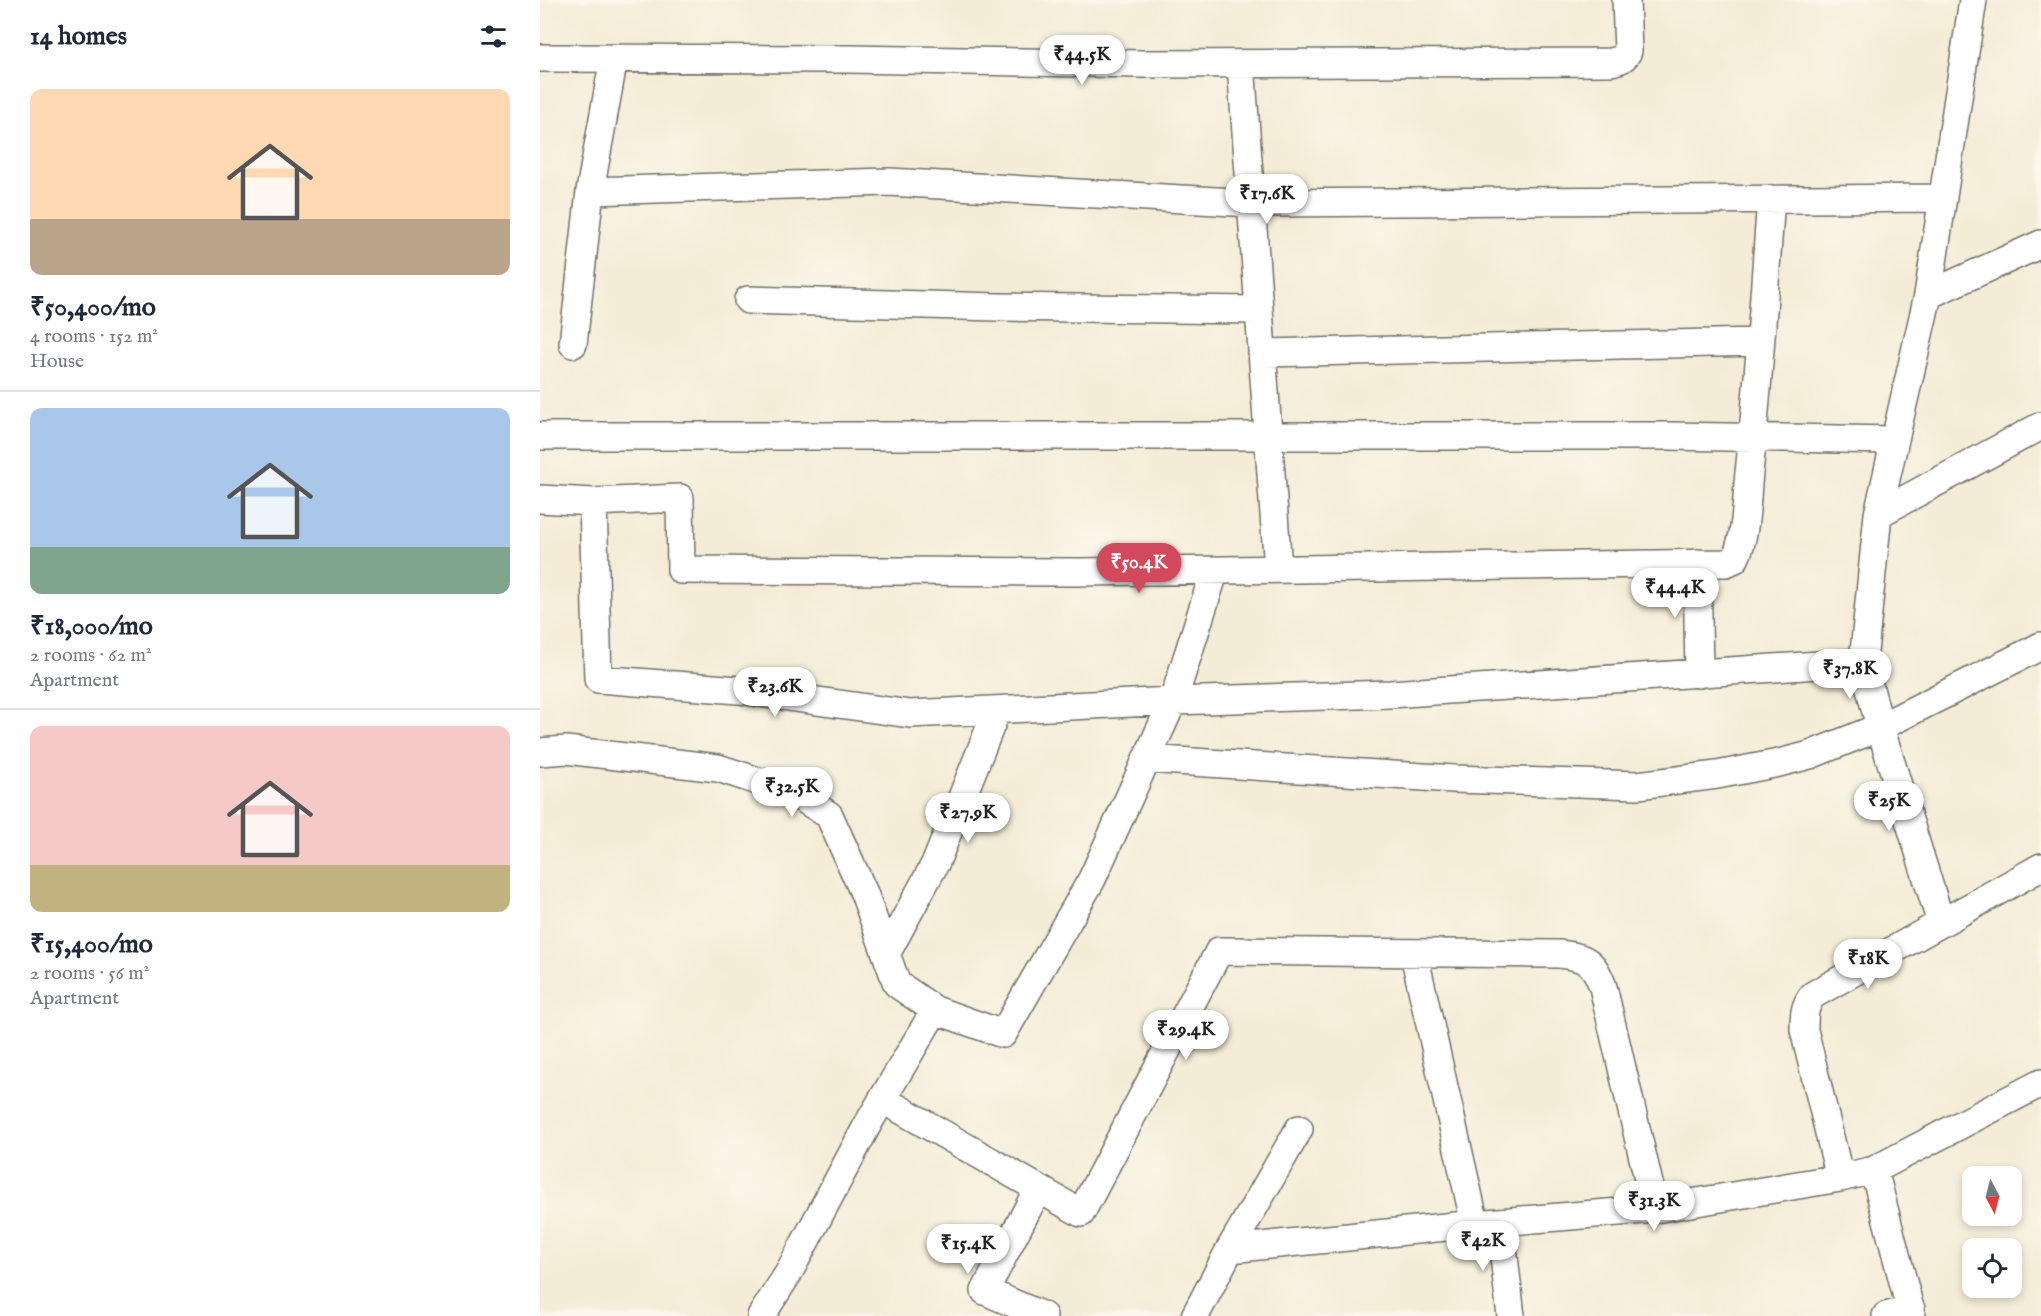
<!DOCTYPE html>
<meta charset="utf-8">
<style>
body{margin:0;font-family:"IM FELL English",serif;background:#f2f2f3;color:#1f2937;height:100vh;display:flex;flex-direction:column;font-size:22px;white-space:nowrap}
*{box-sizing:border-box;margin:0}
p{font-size:20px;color:#747a83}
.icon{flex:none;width:33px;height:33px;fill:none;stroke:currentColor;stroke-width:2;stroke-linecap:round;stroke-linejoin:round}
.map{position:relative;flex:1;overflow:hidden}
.details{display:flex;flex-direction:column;background:#fff;width:540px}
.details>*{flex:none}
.needle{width:39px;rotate:173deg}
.fabs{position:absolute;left:1422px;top:1166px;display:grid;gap:12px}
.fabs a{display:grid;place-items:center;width:60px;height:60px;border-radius:12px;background:#fff;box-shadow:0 3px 9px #0003;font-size:30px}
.price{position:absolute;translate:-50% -51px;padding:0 14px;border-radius:21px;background:#fff;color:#222;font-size:20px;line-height:39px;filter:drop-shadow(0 2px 3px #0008)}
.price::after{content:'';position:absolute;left:50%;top:36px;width:18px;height:14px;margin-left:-9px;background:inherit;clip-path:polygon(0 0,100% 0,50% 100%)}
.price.on{background:#d1495b;color:#fff}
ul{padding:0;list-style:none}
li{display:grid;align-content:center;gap:12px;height:318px;padding:0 30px}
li+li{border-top:2px solid #e0e1e3}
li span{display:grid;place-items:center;height:186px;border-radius:12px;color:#555}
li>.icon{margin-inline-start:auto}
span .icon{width:108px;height:108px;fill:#fffc;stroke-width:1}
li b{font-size:26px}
h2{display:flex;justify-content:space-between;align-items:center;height:72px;padding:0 30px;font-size:26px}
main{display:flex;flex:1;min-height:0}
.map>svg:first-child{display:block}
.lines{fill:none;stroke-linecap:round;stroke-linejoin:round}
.street-casing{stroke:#716f67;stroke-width:30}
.street{stroke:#fff;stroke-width:27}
</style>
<main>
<section class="details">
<h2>14 homes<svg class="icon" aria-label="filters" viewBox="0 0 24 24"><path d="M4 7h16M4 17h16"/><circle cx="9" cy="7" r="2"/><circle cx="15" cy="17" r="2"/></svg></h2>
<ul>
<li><span style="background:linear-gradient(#ffd9b3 70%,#b9a48a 0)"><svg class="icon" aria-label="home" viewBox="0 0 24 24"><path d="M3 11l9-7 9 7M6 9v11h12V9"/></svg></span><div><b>₹50,400/mo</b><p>4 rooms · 152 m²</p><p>House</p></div></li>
<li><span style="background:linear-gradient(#a9c7e8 75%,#7fa58c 0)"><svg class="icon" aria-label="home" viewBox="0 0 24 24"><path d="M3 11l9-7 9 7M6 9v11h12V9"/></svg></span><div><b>₹18,000/mo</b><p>2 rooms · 62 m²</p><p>Apartment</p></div></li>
<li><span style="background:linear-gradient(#f6c9c9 75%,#c2b280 0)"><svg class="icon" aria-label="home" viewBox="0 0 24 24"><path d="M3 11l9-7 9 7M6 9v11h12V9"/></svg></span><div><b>₹15,400/mo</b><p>2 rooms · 56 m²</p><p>Apartment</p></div></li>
</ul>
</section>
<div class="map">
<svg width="1501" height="1316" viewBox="0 0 1501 1316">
<rect width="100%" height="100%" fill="#fbf7ec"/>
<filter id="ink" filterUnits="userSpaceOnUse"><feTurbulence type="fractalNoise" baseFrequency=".0167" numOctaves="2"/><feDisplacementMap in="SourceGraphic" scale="12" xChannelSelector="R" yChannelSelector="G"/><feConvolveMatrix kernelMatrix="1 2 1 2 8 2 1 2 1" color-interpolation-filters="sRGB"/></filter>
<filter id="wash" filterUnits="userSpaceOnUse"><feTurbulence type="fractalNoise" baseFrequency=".008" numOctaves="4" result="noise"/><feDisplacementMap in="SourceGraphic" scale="24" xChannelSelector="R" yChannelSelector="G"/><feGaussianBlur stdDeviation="1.35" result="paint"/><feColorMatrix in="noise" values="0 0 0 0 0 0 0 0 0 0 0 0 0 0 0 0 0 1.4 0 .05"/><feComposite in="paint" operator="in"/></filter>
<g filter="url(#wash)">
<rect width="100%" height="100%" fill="#f4ecd6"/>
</g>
<g filter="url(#ink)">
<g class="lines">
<g class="street-casing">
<path id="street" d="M0,58L307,59L601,64L1071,62C1079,60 1085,59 1088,51L1086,0
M701,64L738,569
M50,191L349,182L711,203L1403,198
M1388,295L1501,244
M208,300L457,307L719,310
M33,344L50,191L74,58
M722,353L1220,342
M0,436H1127L1354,440
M0,499L53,502L58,679L199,690L370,714L633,701L850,694L1323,662
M53,502L140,498L141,570L540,572L1186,563L1195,559C1207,534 1206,501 1209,473C1219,383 1224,291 1231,199
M1338,514L1501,426
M1157,563L1159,674
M0,752L26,750L178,768L252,792L289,815L324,893L357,984L395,1010
M606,759L914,779L1098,785L1177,775L1239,763L1270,755L1340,727L1501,646
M1401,923L1340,727L1323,662L1338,514L1388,295L1433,0
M346,954L396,862L457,710
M874,954L935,1224
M342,1099L541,1213L679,951L1019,954C1046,957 1054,961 1063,987L1115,1209
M1334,1170L1372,1316
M1300,1178L1264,1030C1264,1015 1264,1006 1273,995L1501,867
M498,1189L445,1291L503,1316
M960,1223L971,1316
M690,1249L935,1224L1115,1209L1300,1178L1334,1170L1501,1083
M221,1316L248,1274L329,1122L395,1010L463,1034L552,879L633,701L675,570
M655,1316L690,1249L759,1129
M1346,1316L1371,1309"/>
</g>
<use href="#street" class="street"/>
</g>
</g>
</svg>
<div class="fabs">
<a><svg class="needle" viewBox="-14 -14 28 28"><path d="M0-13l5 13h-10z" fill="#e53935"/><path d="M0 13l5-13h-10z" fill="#747a83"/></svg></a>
<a><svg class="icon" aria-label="locate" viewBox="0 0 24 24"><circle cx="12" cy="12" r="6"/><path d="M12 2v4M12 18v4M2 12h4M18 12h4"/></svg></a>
</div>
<b class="price" style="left:542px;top:86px">₹44.5K</b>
<b class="price" style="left:727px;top:225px">₹17.6K</b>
<b class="price on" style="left:599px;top:594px">₹50.4K</b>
<b class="price" style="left:1135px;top:619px">₹44.4K</b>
<b class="price" style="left:1310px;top:700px">₹37.8K</b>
<b class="price" style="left:235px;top:718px">₹23.6K</b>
<b class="price" style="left:252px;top:818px">₹32.5K</b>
<b class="price" style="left:1349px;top:832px">₹25K</b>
<b class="price" style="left:428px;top:844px">₹27.9K</b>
<b class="price" style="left:1328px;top:990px">₹18K</b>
<b class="price" style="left:646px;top:1061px">₹29.4K</b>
<b class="price" style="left:1114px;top:1232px">₹31.3K</b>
<b class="price" style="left:943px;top:1272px">₹42K</b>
<b class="price" style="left:428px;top:1275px">₹15.4K</b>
</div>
</main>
